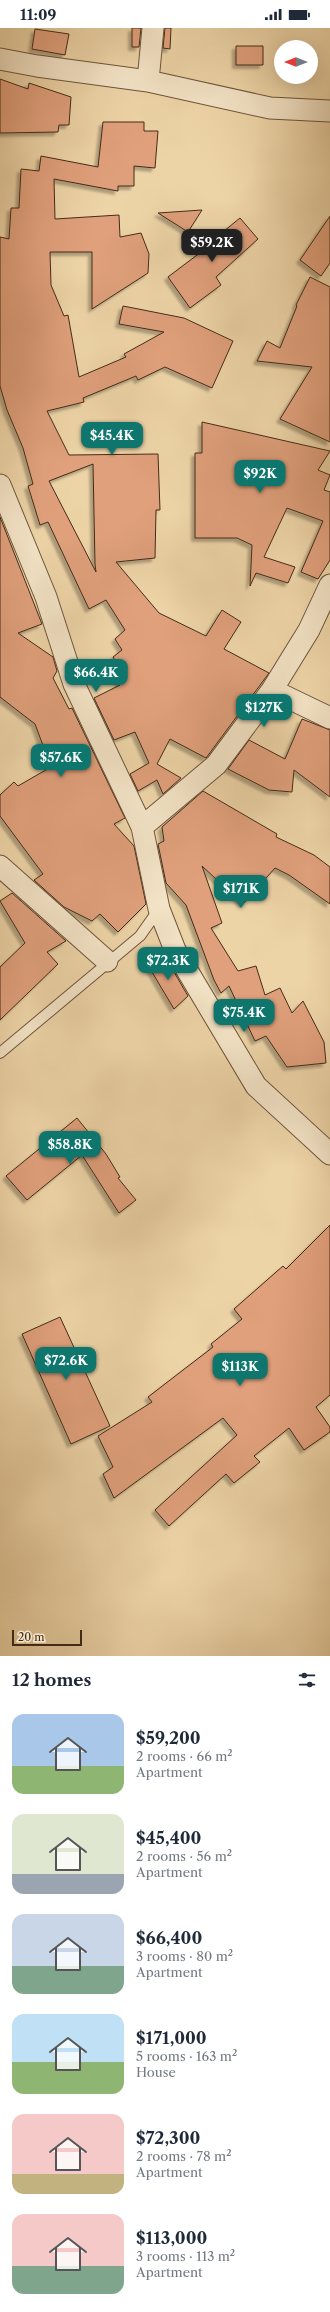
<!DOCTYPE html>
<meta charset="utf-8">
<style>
body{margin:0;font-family:"Libre Caslon Text",serif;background:#f6f6f7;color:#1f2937;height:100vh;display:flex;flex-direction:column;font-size:15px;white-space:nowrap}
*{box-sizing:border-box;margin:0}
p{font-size:13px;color:#747a83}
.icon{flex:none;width:22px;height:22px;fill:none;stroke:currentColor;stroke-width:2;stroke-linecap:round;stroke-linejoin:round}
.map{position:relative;height:1628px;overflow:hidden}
.details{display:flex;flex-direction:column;background:#fff;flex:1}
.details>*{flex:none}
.needle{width:26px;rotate:270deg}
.buttons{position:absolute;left:274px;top:12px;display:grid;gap:8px}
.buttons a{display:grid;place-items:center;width:44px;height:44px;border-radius:50%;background:#fff;box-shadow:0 4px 16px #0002;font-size:20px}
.scale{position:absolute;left:12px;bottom:10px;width:70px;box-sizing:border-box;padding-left:4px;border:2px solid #432b18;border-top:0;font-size:11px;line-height:14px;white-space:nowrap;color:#432b18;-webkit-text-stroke:3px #f3e3c6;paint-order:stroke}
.price{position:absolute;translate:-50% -34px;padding:0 9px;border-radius:8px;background:#0f766e;color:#fff;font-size:13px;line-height:26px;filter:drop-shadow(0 1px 2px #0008)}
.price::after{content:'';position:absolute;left:50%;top:24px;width:12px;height:9px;margin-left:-6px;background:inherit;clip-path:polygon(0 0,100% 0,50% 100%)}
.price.selected{background:#222;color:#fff}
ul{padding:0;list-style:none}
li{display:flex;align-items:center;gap:12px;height:100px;padding:0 12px}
li span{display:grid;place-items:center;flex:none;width:112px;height:80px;border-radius:12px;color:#555}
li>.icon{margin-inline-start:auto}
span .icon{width:48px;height:48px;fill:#fffc;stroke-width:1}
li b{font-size:17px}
h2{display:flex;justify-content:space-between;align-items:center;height:48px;padding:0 12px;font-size:17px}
.status{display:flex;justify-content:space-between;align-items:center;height:28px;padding:0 20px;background:#fff;direction:ltr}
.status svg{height:11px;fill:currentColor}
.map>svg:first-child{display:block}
.building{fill:#e0a07c;stroke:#432b18;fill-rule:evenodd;filter:url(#shadow)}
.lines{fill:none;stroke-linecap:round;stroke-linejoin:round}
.lane-casing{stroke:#6e553c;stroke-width:12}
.street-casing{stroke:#6e553c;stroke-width:23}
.lane{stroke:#f3e3c6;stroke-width:10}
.street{stroke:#f3e3c6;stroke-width:21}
</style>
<div class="status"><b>11:09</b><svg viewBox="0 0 49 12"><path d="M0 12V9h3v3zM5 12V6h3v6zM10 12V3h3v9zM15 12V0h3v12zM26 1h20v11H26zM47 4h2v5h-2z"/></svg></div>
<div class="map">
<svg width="330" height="1628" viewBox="0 0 330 1628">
<defs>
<filter id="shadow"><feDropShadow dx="-3.5" dy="3.5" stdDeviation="1" flood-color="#0004"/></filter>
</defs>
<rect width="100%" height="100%" fill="#edd4a7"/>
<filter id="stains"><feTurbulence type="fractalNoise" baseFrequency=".005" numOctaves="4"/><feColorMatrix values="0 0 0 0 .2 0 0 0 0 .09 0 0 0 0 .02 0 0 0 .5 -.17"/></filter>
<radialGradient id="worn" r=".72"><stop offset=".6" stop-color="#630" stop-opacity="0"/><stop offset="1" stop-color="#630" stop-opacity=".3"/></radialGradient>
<path class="building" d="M132,0H141L139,19H132Z
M165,0H171L170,21L163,20Z
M35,1L69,6L65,27L32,21Z
M236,18H263V37H236Z
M0,51L28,61L29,55L71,69L69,97H59L58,104L0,105Z
M103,94H144V103H158L155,140L134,138V158H118V163L54,151L55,191L119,187L120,209L141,205L149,226L148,245L92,281V224H50L51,257L64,288L68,287L79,349L126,329L124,326L164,304L119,296L123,278L184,290L233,313L212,360L165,339L138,352L136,348L83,370L84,374L47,383L69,427L158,426L160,482H156L155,530L116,534L159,585L206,608L222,582L241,594L224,621L269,645L206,730L170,711L157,736L181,750L163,766L157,752L138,763L130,746L149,735L135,704L114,712L94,670L120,657L115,647L122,644L113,629L122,622L115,611L125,602L106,572L89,581L48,494L40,497L28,458L33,456L23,420L7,382L0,358V209L9,211L11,180H19L21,141L39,143L41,128L98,139ZM93,436L95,536L96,544L49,453Z
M202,182L188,204L158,185Z
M330,188V235L321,248L300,232Z
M240,190L258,211L216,249L221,257L190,280L168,249L209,218L207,217Z
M310,249L330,259V414L280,391L312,339L257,333L267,313L280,320L297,278L296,277Z
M202,394L330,423L318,442L330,447L324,462L330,464V532L318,551L301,544L323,493L287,480L264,529L295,539L288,555L256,545L250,558L252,517L237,510H195V425H202Z
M0,489L42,596L18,605L53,629L57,643L53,650L69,681L72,680L125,790L114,796L134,818L146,876L118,904L100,886L92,893L64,879L34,852L43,846L0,788V767L14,754L18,758L51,739L35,696L0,669Z
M302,691L330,702V769L294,742L292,764L269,762L228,741L249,712L285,731Z
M203,763L277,806L276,809L314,827L330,839V876L289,847L275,840L243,876L202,838L222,895L211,900L238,943L256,938L265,967L280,960L292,985L303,973L324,1014L326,1035L287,1039L266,1008L255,1013L229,958L221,965L214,952L186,877L166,855L158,816L164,813L162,799Z
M12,865L66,913L47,924L58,936L0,992V939L25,915L0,873Z
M163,925L188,968L174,981L149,939Z
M77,1090L106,1126L120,1149L118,1150L136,1172L119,1185L82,1127L27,1172L6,1148Z
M330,1197V1367L316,1379L330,1399V1404L304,1422L289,1400L254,1428L260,1434L234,1455L226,1446L169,1498L155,1482L237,1407L223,1390L114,1470L103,1446L113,1439L98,1408L152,1374L148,1369L213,1319L211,1316L242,1291L234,1281L283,1238L286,1241Z
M60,1289L110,1398L71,1416L22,1306Z"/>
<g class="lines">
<g class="lane-casing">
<path id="lane" d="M0,1025L140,908L159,881"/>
</g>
<g class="street-casing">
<path id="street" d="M0,31L37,38L148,53L270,80L330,83
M148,53L153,0
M0,457L46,569L74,656L142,799L159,881L175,922L256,1058L330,1126
M272,662L330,690
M142,799L216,737L272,662L309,602L330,557
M0,838L107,933"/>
</g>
<use href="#lane" class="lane"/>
<use href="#street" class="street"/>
</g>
<rect width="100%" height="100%" filter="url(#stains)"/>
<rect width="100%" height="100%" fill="url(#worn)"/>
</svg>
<div class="buttons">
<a><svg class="needle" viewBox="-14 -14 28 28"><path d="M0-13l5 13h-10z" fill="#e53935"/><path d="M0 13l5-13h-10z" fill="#747a83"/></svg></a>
</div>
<div class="scale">20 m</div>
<b class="price selected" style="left:212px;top:235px">$59.2K</b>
<b class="price" style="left:112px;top:428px">$45.4K</b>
<b class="price" style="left:260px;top:466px">$92K</b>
<b class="price" style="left:96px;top:665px">$66.4K</b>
<b class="price" style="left:264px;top:700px">$127K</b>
<b class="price" style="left:61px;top:750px">$57.6K</b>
<b class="price" style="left:241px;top:881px">$171K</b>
<b class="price" style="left:168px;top:953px">$72.3K</b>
<b class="price" style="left:244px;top:1005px">$75.4K</b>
<b class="price" style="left:70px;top:1137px">$58.8K</b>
<b class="price" style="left:66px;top:1353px">$72.6K</b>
<b class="price" style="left:240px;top:1359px">$113K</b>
</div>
<section class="details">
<h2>12 homes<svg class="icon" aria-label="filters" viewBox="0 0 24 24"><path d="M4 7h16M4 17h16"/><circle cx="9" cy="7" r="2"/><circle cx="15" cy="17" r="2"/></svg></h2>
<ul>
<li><span style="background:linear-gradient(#a9c7e8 65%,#8fb573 0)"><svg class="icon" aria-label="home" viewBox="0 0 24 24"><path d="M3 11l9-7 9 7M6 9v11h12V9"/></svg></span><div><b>$59,200</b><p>2 rooms · 66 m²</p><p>Apartment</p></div></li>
<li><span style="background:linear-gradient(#dfe7d0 75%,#9aa5b1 0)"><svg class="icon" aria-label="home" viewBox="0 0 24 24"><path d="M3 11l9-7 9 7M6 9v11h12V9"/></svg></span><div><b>$45,400</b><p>2 rooms · 56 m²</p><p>Apartment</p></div></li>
<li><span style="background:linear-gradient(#c9d6e8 65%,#7fa58c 0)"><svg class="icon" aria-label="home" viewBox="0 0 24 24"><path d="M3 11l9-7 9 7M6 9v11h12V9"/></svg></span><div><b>$66,400</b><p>3 rooms · 80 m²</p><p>Apartment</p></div></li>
<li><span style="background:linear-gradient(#bfe0f5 60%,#8fb573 0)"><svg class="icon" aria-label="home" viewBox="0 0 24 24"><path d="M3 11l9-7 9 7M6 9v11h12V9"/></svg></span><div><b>$171,000</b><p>5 rooms · 163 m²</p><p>House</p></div></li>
<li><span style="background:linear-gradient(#f6c9c9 75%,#c2b280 0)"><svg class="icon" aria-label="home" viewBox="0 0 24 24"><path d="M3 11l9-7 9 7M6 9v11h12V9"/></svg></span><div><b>$72,300</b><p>2 rooms · 78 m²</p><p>Apartment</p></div></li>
<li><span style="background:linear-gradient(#f6c9c9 65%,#7fa58c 0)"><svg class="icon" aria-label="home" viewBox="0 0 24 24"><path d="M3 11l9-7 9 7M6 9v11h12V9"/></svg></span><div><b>$113,000</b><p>3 rooms · 113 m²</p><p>Apartment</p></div></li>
</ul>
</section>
